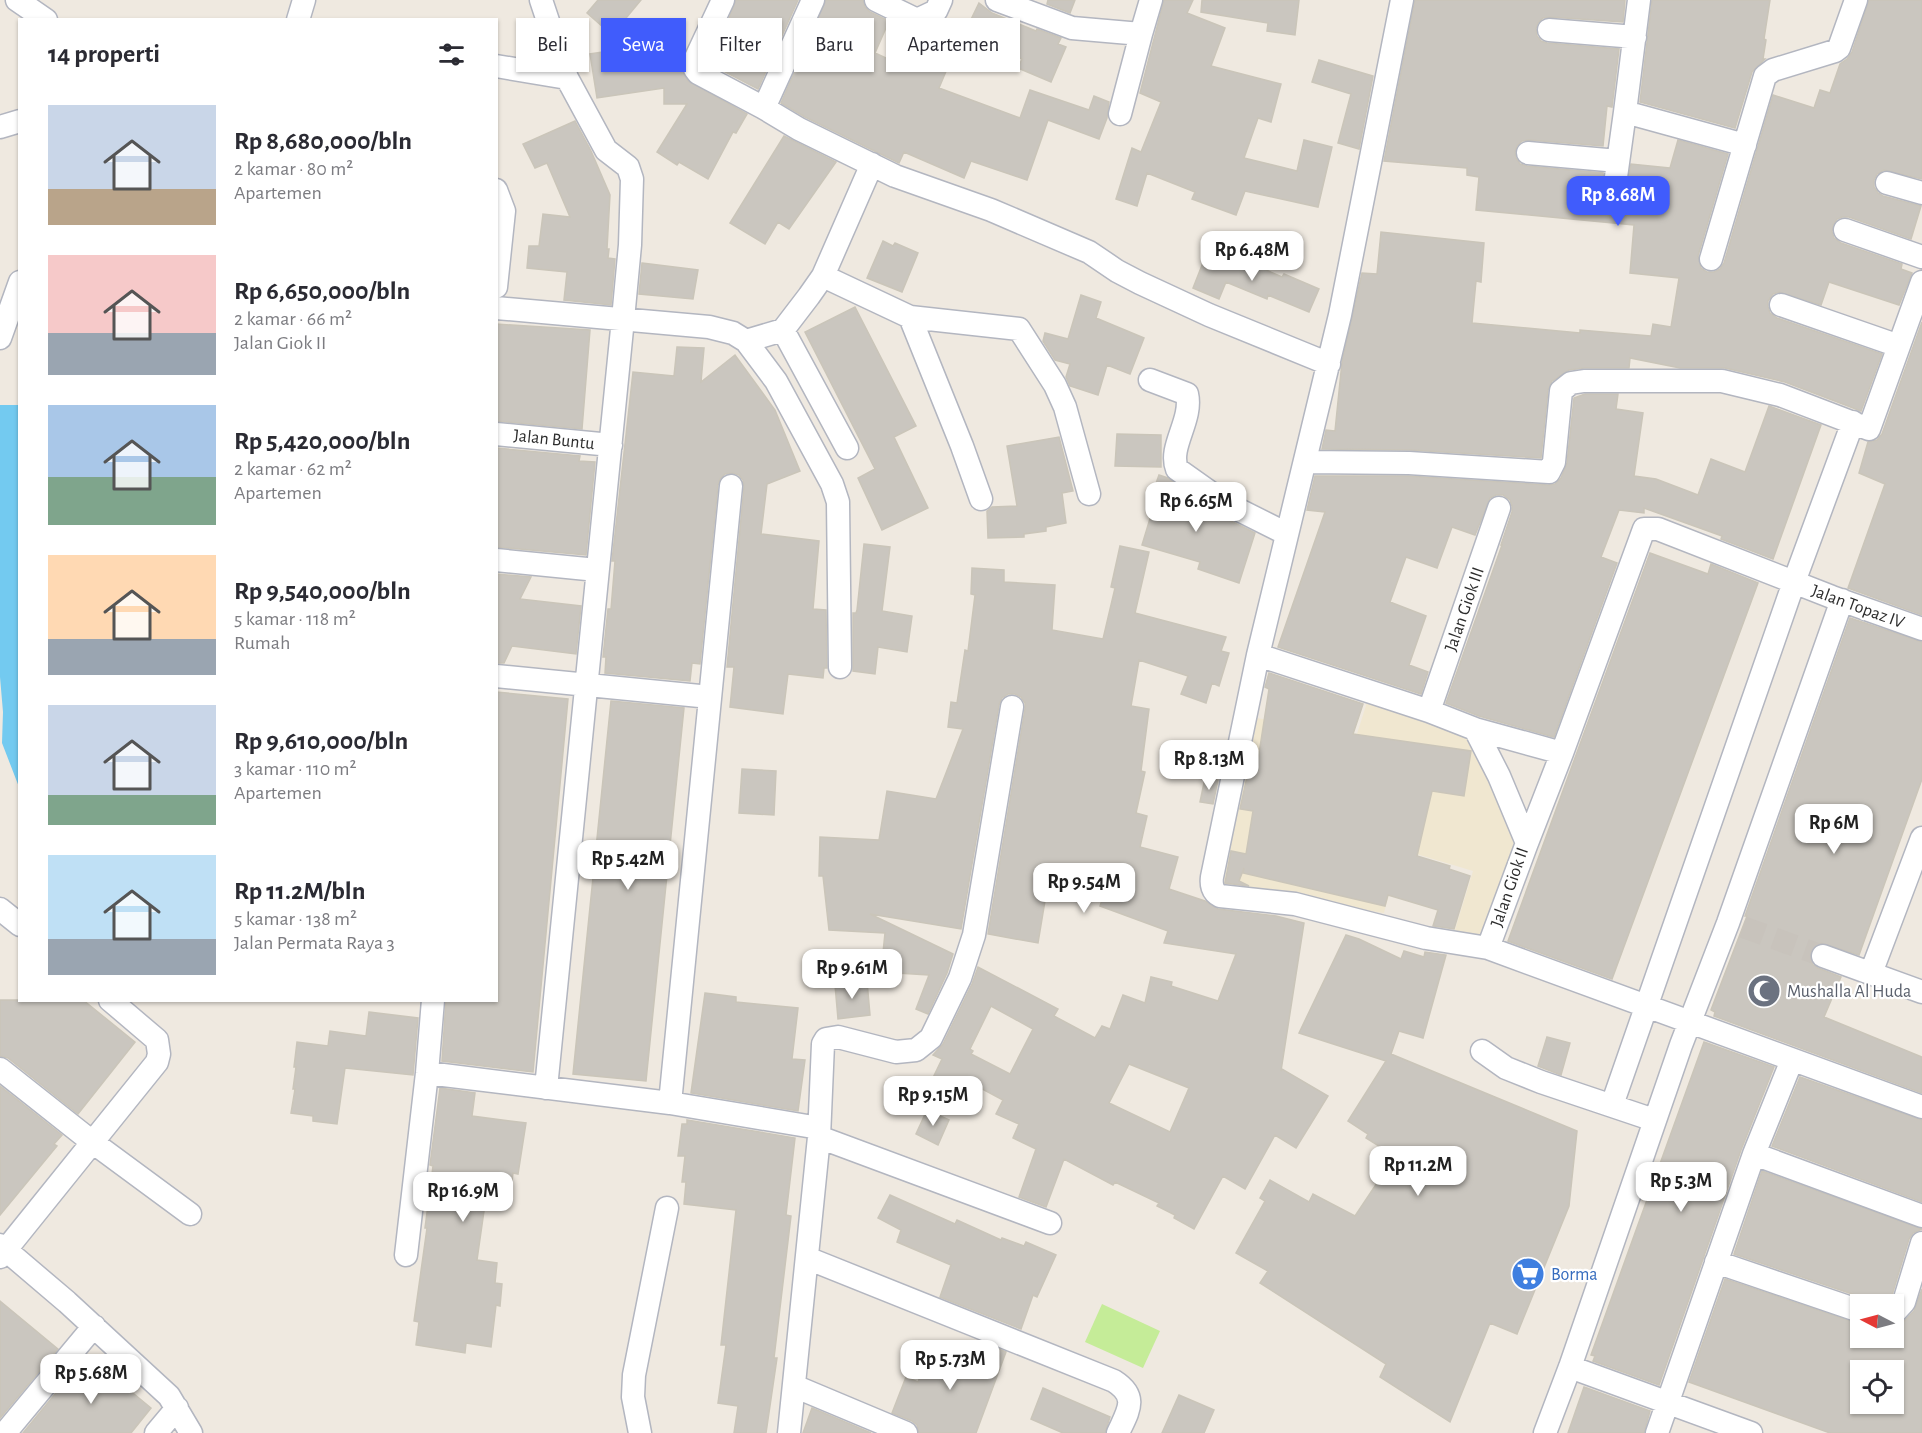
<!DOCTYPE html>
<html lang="id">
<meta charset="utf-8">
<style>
body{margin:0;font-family:"Alegreya Sans",sans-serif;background:#f7f7f7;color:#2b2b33;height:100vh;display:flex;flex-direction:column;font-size:22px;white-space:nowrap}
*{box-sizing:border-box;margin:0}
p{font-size:20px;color:#7c7c81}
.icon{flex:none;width:33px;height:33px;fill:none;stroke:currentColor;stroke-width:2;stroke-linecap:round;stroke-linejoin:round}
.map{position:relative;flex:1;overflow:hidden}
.sheet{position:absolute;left:18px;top:18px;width:480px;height:984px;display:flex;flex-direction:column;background:#fff;border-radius:0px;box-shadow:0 2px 4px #0004}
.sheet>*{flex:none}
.hud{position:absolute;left:516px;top:18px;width:570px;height:54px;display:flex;gap:12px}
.needle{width:39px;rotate:276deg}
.buttons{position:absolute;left:1850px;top:1294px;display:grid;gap:12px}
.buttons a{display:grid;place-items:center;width:54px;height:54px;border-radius:0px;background:#fff;box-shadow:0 2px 4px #0004;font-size:30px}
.price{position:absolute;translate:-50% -51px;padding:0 14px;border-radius:12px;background:#fff;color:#222;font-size:20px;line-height:39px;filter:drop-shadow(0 2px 3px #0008)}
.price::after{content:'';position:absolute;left:50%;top:36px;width:18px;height:14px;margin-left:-9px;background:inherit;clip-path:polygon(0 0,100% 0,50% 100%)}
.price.active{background:#405cfc;color:#fff}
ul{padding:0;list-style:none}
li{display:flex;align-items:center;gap:18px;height:150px;padding:0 30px}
li span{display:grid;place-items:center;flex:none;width:168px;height:120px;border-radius:0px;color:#555}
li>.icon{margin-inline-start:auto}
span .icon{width:72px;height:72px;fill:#fffc;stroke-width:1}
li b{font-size:26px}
h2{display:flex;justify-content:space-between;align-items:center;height:72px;padding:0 30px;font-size:26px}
.tag{padding:0 21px;border-radius:0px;background:#fff;box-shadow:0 2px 4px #0004;font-size:21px;line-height:54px}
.tag.active{background:#405cfc;color:#fff}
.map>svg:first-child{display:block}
.education{fill:#f0e7d0}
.pitch{fill:#c5ec98}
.water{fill:#73caf0}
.building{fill:#cac6bf;stroke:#cac5b9;stroke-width:1.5;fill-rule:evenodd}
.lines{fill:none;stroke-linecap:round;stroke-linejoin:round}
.street-tunnel{stroke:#c8c3bc;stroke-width:22;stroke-dasharray:22 11;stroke-linecap:butt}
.street-casing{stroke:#b3b6c0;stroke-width:25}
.street{stroke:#fff;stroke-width:22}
.labels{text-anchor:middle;stroke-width:4.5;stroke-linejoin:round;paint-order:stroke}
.street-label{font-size:18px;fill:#2d2d2d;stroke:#fff}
.worship-label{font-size:18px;fill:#5b616d;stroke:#fff;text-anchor:start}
.shop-label{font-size:18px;fill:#366cbe;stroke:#fff;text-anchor:start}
</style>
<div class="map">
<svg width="1922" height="1433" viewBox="0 0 1922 1433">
<rect width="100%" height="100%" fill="#efe9e0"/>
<path class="education" d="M1368,699L1470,735L1518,843L1483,939L1454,933L1473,871L1400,849L1384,913L1334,905L1216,890L1250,717L1357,734Z"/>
<path class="pitch" d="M1102,1304L1160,1331L1143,1368L1085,1342Z"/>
<path class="water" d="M19,401V787L2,743L3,712L0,677V405H19Z"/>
<path class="building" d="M598,0H641L612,35L587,13Z
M736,0H798L758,89L708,63L715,50L766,49L726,26Z
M826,0H863L865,7L870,12L889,21L875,53L914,71L932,31L958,43L939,88L1020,118L1030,90L1089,110L1094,96L1109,102L1107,118L1099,139L1048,120L1027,180L971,161L964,178L904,152L899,163L805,117L781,103Z
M1048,0H1075L1070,13L1047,4Z
M1164,0H1193L1187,13L1225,28L1211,66L1281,84L1271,122L1258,118L1244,158L1297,171L1304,140L1332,147L1318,207L1245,191L1236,215L1192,199L1195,192L1147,173L1137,206L1116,199L1132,148L1141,152L1161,102L1140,93Z
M1202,0H1299L1295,35L1267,31L1268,23L1201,12Z
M1415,0H1625L1623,22L1550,17L1543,18L1538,23L1536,28L1537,36L1541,41L1547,43L1619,49L1612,107L1607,106L1603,146L1529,140L1522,141L1517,146L1515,152L1516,158L1520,164L1527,166L1603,173L1604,183L1608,188L1615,190L1622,189L1627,185L1631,164L1670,168L1678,140L1728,154L1698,256L1701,268L1707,272H1714L1720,269L1724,263L1773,95L1814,108L1820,90L1830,93L1840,64L1847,59L1852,52L1869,0H1922V179L1884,170L1877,174L1874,180V187L1878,193L1883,196L1921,206L1911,239L1849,217H1842L1837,219L1833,225L1832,232L1834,238L1841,243L1902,264L1901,269L1912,273L1899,305L1829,282L1821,305L1779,292L1773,294L1768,301V307L1770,313L1777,318L1882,354L1861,411L1785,382L1725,368H1680L1630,358L1629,368H1584L1569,370L1552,381L1548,390L1541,458L1410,450L1322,449L1326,430L1335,431L1342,362L1362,273L1377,274L1381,232L1484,243L1481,282L1476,281L1472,323L1580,333V330L1651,336L1653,324L1671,327L1679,278L1630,273L1634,225L1476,210L1479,177L1467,175V168L1384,161Z
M1652,0H1770L1764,39L1766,40L1763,59H1765L1752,72L1735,128L1640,102Z
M979,3L992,13L1036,31L1037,29L1061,38L1058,44L1066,47L1051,82L1018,68L1022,59L965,32Z
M643,46L661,47V50H685L681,64L682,71L688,81L747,114L736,133L733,132L708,179L679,162L677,165L657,152L687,104H664V88L597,98L590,54Z
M1319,60L1373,76L1359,149L1338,143L1351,94L1312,82Z
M575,121L591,151L610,195L607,249H609L608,258L615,259L611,305L564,300L567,272L527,268L529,246H539L543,214L570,217L547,163L535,168L523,144Z
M784,136L836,162L789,229L778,222L765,244L730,223Z
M883,241L893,246L895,243L918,253L902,292L867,278Z
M1208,250L1246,265L1248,262L1282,277L1284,274L1319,289L1309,312L1268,295L1267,299L1226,282L1219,299L1193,288Z
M642,263L698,270L693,299L639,294Z
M1081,295L1101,302L1096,318L1144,338L1130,374L1107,365L1098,395L1070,386L1066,377L1070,364L1055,360L1043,341L1045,333L1068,339Z
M855,307L916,426L894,437L928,508L882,530L858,478L875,469L805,332Z
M1922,322V615L1848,588L1885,484L1859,473L1868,442L1877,440L1882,434Z
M496,324L590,330L582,429L496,421Z
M677,347L704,348L701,382L735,355L775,410L800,471L767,484L761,534L819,541L813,609L826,610L827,668H824L823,678L788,674L783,714L730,707L734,667H727L744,487L743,480L739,475L733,473L725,474L720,479L718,485L700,664L692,663L690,681L605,673L606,657H603L608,609H611L615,561H612L633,372L674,376Z
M1585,394H1618L1616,409L1643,413L1634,476L1656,479L1698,495L1711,459L1745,472L1769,406L1821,425L1773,559L1721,539L1722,536L1644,508V513L1619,510L1601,557L1617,563L1554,737L1479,716L1446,703L1502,545H1501L1512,512V506L1510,500L1503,495H1496L1490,498L1475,535L1452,527L1437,568L1406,557L1390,602L1426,616L1409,665L1428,672L1421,694L1278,647L1325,512L1307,510L1315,476H1408L1548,485L1555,484L1561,478L1567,463L1574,398Z
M1117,434L1161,435V467L1115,466Z
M1059,437L1073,491L1062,493L1066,523L1046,527V531L1024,534V537L988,538L987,511L992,507L1017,506L1007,446Z
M496,448L580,456L579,461L595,462L586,555L496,547Z
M1159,475L1168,478L1194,498L1190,507L1229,520L1255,533L1239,583L1198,569L1200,562L1142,545L1155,502L1150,500Z
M864,544L890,547L882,611L912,616L907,652L878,647L875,674L853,671V613H856L857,610Z
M1120,546L1149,552L1135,613L1226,637L1221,651L1229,653L1219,686L1212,683L1206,703L1181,694L1188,676L1139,660L1131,706L1149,709L1141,771L1145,772L1136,813L1147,816L1140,847L1178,857L1169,889L1205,901L1218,909L1276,916L1304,923L1281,1071L1282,1069L1328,1096L1296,1148L1275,1135L1245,1189L1223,1176L1194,1229L1174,1218L1175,1215L1157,1206L1159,1203L1115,1182L1113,1185L1064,1159L1046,1207L1019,1197L1036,1149L1013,1138L1019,1124L996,1114L1003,1100L960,1077L952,1092L931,1082L942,1059L933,1055L943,1044L972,984L978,967L1058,1009L1054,1016L1095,1038L1102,1026L1110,1029L1123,995L1145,1003L1151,977L1172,982L1171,986L1218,1001L1236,954L1164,943L1168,931L1100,906L1109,880L1050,871L1038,943L988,934L1025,709V703L1021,697L1015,694H1008L1002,698L999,705L961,929L870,914L953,954L947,973L928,1014L916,1009L929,975L881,972L885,933L829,930L823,876H819L820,837L879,840L887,791L936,799L963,729L948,727L951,702L957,703L965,650L968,651L975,595L971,594L972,568L1004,570V582L1055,585L1052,630L1103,639L1115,588L1111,587ZM991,1006L1033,1029L1010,1074L971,1054L973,1051L970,1049ZM1129,1064L1189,1088L1170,1132L1109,1103Z
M1650,553L1708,574L1711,564L1758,583L1612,979L1508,941Z
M496,574L531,577L520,599L581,606L576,654L512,646L504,663H496Z
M1850,618L1922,642V779L1859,955L1821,943L1814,946L1810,952V958L1812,964L1818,968L1841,977L1824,1017L1922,1057V1093L1714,1016L1715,1012L1711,1010L1747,916H1745Z
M1269,673L1363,704L1353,734L1471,751L1464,796L1432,791L1417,856L1450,866L1449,869L1470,876L1454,929L1433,926L1438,910L1388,895L1385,906L1243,873L1244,868L1239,881L1249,886L1225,883L1231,851L1246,854L1253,811L1240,809L1248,772L1256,773L1269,689L1265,687Z
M496,692L568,699L533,1072L442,1061L446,1000H496Z
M611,701L684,708L646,1081L573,1074Z
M742,769L776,771L774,815L739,813Z
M1205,778L1218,780L1213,804L1200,802Z
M1346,935L1359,939L1401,959L1404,951L1424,957L1425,952L1446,955L1423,1038L1399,1031L1391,1054L1577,1131L1569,1206L1517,1334L1490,1323L1450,1422L1380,1377L1386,1364L1260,1283L1268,1271L1236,1253L1265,1201L1260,1198L1270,1180L1309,1202L1313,1194L1355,1216L1395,1156L1366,1138L1368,1134L1348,1121L1386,1061L1299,1033Z
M867,981L870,1015L838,1019L835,985Z
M705,993L736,997V1002L798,1008L792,1059L805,1060L798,1111L691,1093Z
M0,1000H83L135,1042L78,1114L8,1058L0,1056Z
M369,1012L418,1018L413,1075L345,1068L337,1124L313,1121V1116L291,1113L295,1089H293L296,1067H294L297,1042L328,1046L330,1031L366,1036Z
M1547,1037L1570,1043L1561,1075L1538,1066Z
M1704,1042L1774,1067L1741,1150L1659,1385L1593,1361L1595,1356L1591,1355Z
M1800,1077L1922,1120V1202L1772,1146Z
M0,1086L62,1135L54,1144L57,1146L0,1215Z
M440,1088L475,1093L472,1116L526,1123L518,1174L513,1173L509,1207L485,1204L477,1260L497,1263L495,1283L502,1284L500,1306L496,1305L491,1347L466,1343L465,1353L416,1345L419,1322L414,1321L427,1228H425L433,1166L430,1165Z
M927,1110L949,1120L938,1145L916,1134Z
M687,1120L795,1138L786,1215L791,1216L774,1358H777L766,1433H734L738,1406L718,1403L726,1345H721L736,1210L684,1204L686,1182H682L685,1156H678L682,1124H687Z
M1762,1171L1922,1229L1913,1233L1909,1239L1892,1295L1883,1305H1872L1864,1298L1734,1254Z
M890,1195L955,1224L957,1220L1001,1240L1002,1238L1024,1246L1026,1242L1056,1255L1037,1297L1033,1295L1021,1329L940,1297L951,1265L897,1242L901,1230L878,1218Z
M1725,1279L1860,1324V1338H1893V1327L1902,1323L1914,1311L1922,1289V1433H1830L1689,1382ZM1860,1371H1893V1404H1860Z
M0,1301L58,1349L0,1418Z
M934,1342L977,1360L984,1343L1006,1352L976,1433H919L917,1425L912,1421L892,1413L906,1377L918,1382Z
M87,1355L151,1408L131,1433H23Z
M1584,1387L1650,1411L1644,1433H1568Z
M1043,1388L1110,1417L1105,1433H1063L1031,1419Z
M1179,1395L1214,1410L1204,1433H1162Z
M812,1408L871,1433H803Z"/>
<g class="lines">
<path class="street-tunnel" d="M1743,927L1823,956"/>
<g class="street-casing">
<path id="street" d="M17,0L46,20
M541,0L567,78L606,150L628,167L632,179L630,245L623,319L546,1088
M723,0L694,62L695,69L698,73L764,108L799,129L895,176L991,210L1089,252L1117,271L1140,283L1209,315L1329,364
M876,0L917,20L936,11L941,0
M997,0L1072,28L1141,34
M1402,0L1340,315L1258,655L1212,877C1211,884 1212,892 1220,896L1295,904L1426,938L1488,948L1922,1107
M1639,0L1625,112L1745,145
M298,20L304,0
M1549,30L1635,37
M496,66L567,78
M764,108L813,0
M1120,114L1141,34L1151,0
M0,127L20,121
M1528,153L1618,161
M1616,177L1625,112
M1887,183L1922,193
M496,190L504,211L496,287
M1845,230L1922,257
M1711,259L1765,76L1773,70L1835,51L1839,48L1856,0
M823,276L910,317L1019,329L1055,385L1065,407L1089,494
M1781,305L1899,346
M496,308L709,327L733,333L746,341L776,381L832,484L838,502L840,667
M910,317L962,446L981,499
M783,330L847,448
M0,338L20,282
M746,341L783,330L809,296L823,276L872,164
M1150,380L1187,394C1193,420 1168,447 1177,469L1225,503L1287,534
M496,434L611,445
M1305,462L1409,463L1549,472L1554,462L1561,391L1571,383L1584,381H1722L1780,395L1869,429L1922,282
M496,560L597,570
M1258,655L1429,711L1475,729L1499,776L1527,843L1488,948
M496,676L710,697
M1429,711L1499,508
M1475,729L1562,753
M1527,843L1562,753L1644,529H1658L1832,597L1922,629
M0,909L20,925
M1823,956L1922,992
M1871,973L1922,838
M1482,1051L1506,1068L1541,1082L1654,1120
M0,1069L91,1141L190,1214
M427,1073L670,1103L819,1128
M670,1103L731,486
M1612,1105L1794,582L1853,422
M819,1137L1050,1223
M1754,1154L1922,1216
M0,1245L67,1302L169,1396L191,1433
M406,1255L427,1073L433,1000
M0,1257L157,1062L159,1054L157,1040L110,1000
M807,1258L1114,1381C1139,1397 1128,1411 1118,1433
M1716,1262L1860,1311
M1893,1314L1904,1302L1922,1243
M1570,1367L1751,1433
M794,1386L906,1433
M5,1433L94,1326
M156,1433L177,1408
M640,1433L633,1397L634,1375L667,1208
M789,1433L819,1137L823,1044L826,1039L838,1037L896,1052L916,1050L931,1038L960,978L974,935L1012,707
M1545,1433L1570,1367L1681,1045L1728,923L1842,600
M1657,1433L1754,1154L1792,1060"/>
</g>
<use href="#street" class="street"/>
</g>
<defs>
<g id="mosque-disc" transform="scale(1.725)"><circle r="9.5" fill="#6b7280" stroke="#fff"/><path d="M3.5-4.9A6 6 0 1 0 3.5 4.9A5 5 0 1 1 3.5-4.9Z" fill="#fff"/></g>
<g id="supermarket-disc" transform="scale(1.725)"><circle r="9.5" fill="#3f7fe0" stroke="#fff"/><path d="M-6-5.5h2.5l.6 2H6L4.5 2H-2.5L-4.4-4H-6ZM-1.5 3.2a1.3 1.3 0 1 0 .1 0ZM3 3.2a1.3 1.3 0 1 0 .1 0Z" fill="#fff"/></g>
</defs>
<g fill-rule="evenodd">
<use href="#mosque-disc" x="1764" y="991"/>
<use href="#supermarket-disc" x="1528" y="1274"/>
</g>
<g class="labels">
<g class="street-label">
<text transform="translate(554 439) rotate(6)" y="6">Jalan Buntu</text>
<text transform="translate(1858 606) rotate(20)" y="6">Jalan Topaz IV</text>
<text transform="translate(1464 609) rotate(-71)" y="6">Jalan Giok III</text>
<text transform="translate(1509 887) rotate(-71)" y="6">Jalan Giok II</text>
</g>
<g class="worship-label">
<text x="1787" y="997">Mushalla Al Huda</text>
</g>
<g class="shop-label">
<text x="1551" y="1280">Borma</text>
</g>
</g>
</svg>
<div class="buttons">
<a><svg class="needle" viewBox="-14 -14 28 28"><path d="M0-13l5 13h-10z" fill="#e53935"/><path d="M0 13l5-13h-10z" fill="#7c7c81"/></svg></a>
<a><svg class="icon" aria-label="locate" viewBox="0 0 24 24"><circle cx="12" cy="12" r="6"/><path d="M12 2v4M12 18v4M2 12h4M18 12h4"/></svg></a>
</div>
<b class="price active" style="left:1618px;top:227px">Rp 8.68M</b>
<b class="price" style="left:1252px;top:282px">Rp 6.48M</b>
<b class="price" style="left:1196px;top:533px">Rp 6.65M</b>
<b class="price" style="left:1209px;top:791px">Rp 8.13M</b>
<b class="price" style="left:1834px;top:855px">Rp 6M</b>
<b class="price" style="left:628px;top:891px">Rp 5.42M</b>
<b class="price" style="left:1084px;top:914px">Rp 9.54M</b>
<b class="price" style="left:852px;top:1000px">Rp 9.61M</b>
<b class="price" style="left:933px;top:1127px">Rp 9.15M</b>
<b class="price" style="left:1418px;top:1197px">Rp 11.2M</b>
<b class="price" style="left:1681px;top:1213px">Rp 5.3M</b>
<b class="price" style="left:463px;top:1223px">Rp 16.9M</b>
<b class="price" style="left:950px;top:1391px">Rp 5.73M</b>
<b class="price" style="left:91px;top:1405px">Rp 5.68M</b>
<div class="hud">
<a class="tag">Beli</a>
<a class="tag active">Sewa</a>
<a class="tag">Filter</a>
<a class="tag">Baru</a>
<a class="tag">Apartemen</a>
</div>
<section class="sheet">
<h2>14 properti<svg class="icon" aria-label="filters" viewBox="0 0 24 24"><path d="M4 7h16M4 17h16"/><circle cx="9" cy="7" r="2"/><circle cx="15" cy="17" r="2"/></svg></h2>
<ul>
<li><span style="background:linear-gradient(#c9d6e8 70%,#b9a48a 0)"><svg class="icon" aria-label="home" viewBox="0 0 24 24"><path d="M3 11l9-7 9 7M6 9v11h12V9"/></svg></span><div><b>Rp 8,680,000/bln</b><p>2 kamar · 80 m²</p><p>Apartemen</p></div></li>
<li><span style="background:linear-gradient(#f6c9c9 65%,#9aa5b1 0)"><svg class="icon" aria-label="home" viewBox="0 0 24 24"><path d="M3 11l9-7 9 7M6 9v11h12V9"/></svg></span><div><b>Rp 6,650,000/bln</b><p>2 kamar · 66 m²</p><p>Jalan Giok II</p></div></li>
<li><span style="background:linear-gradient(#a9c7e8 60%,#7fa58c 0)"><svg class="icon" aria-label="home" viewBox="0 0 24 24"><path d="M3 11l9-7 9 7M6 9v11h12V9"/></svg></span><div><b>Rp 5,420,000/bln</b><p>2 kamar · 62 m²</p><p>Apartemen</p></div></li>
<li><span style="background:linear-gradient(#ffd9b3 70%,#9aa5b1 0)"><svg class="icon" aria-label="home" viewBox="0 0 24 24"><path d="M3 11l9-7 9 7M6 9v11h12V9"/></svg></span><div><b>Rp 9,540,000/bln</b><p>5 kamar · 118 m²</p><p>Rumah</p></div></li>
<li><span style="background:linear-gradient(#c9d6e8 75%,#7fa58c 0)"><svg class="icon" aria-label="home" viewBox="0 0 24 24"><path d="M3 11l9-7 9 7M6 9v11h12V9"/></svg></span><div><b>Rp 9,610,000/bln</b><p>3 kamar · 110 m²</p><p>Apartemen</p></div></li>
<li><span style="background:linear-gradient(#bfe0f5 70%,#9aa5b1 0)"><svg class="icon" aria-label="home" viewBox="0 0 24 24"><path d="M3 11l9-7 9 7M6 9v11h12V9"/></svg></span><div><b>Rp 11.2M/bln</b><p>5 kamar · 138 m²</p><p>Jalan Permata Raya 3</p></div></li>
</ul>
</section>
</div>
